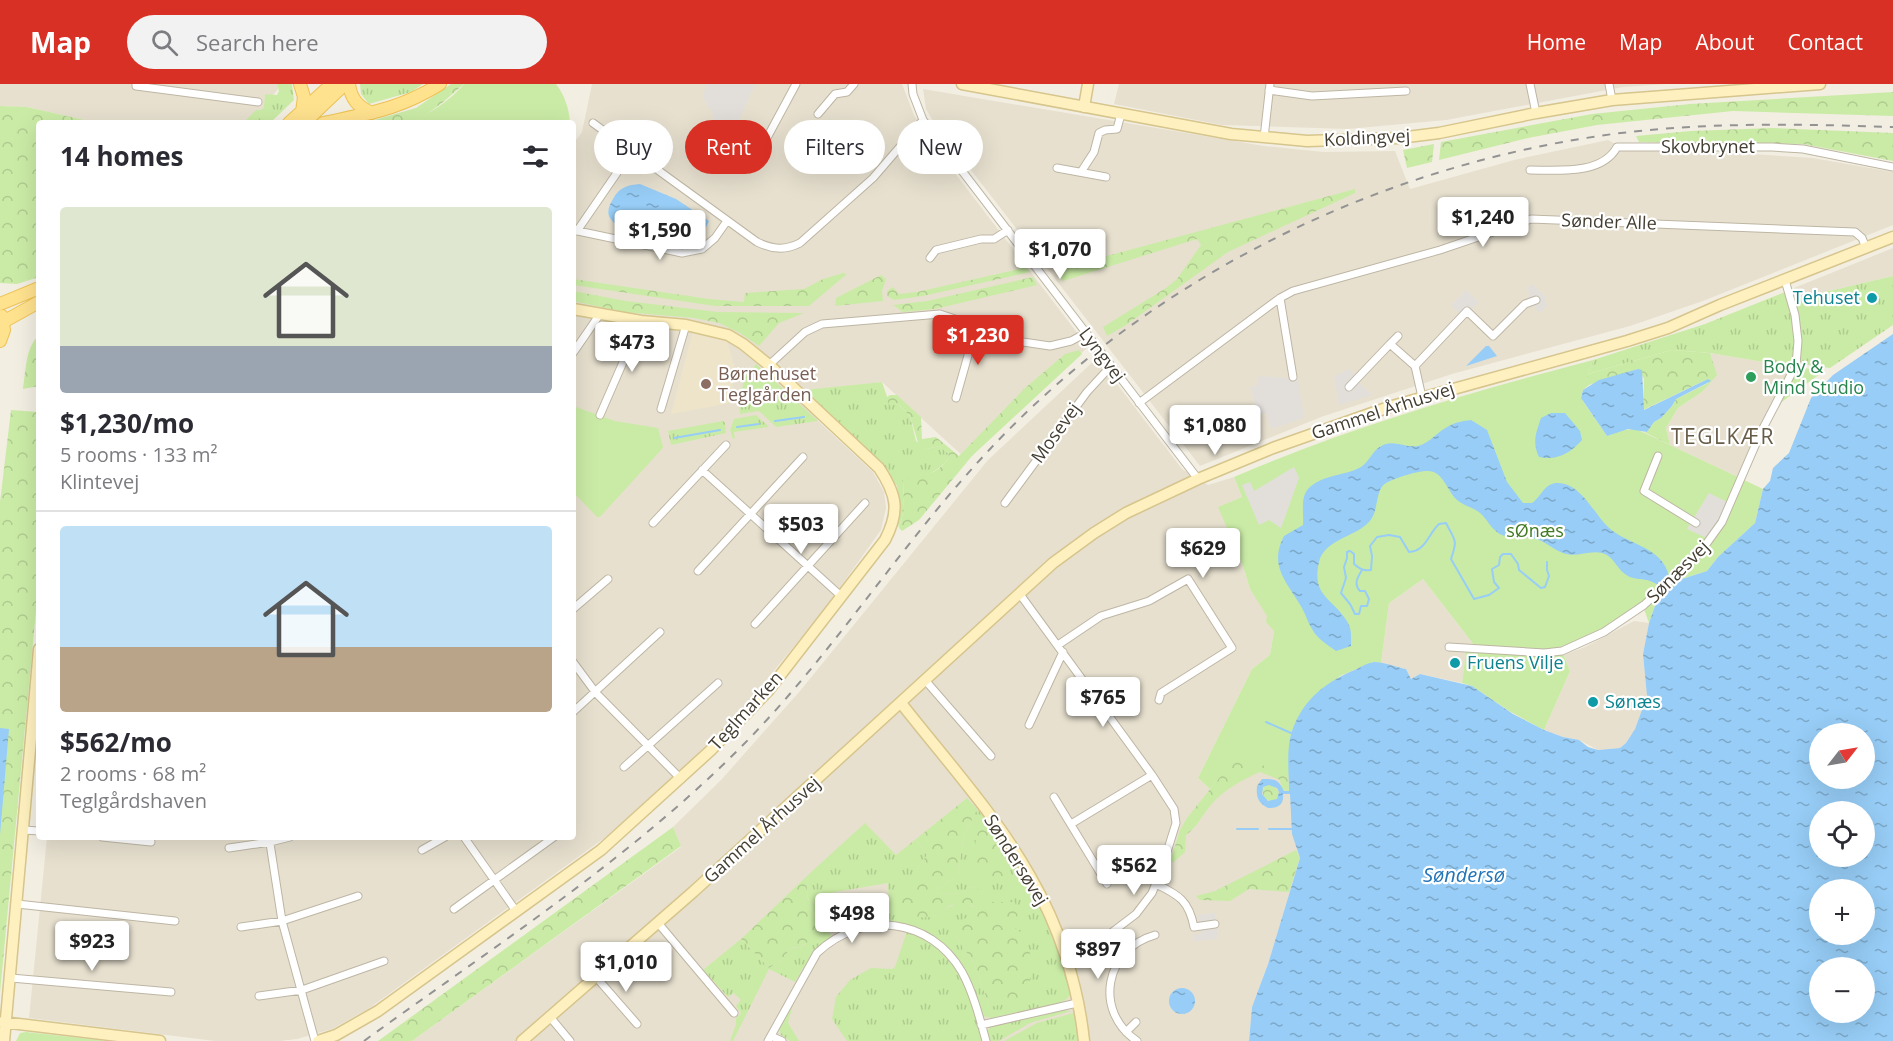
<!DOCTYPE html>
<meta charset="utf-8">
<style>
body{margin:0;font-family:"Open Sans",sans-serif;background:#f2f2f3;color:#2b2b33;height:100vh;display:flex;flex-direction:column;font-size:22px;white-space:nowrap}
*{box-sizing:border-box;margin:0}
p{font-size:20px;color:#7c7c81}
.icon{flex:none;width:33px;height:33px;fill:none;stroke:currentColor;stroke-width:2;stroke-linecap:round;stroke-linejoin:round}
.map{position:relative;flex:1;overflow:hidden}
.side{position:absolute;left:36px;top:36px;width:540px;height:720px;display:flex;flex-direction:column;background:#fff;border-radius:6px;box-shadow:0 6px 24px #0002}
.side>*{flex:none}
.top-card{position:absolute;left:594px;top:36px;width:570px;height:54px;display:flex;gap:12px}
.needle{width:39px;rotate:59deg}
.tools{position:absolute;left:1809px;top:639px;display:grid;gap:12px}
.tools a{display:grid;place-items:center;width:66px;height:66px;border-radius:50%;background:#fff;box-shadow:0 6px 24px #0002;font-size:30px}
.price{position:absolute;translate:-50% -51px;padding:0 14px;border-radius:6px;background:#fff;color:#222;font-size:20px;line-height:39px;filter:drop-shadow(0 2px 3px #0008)}
.price::after{content:'';position:absolute;left:50%;top:36px;width:18px;height:14px;margin-left:-9px;background:inherit;clip-path:polygon(0 0,100% 0,50% 100%)}
.price.selected{background:#d93025;color:#fff}
ul{padding:0;list-style:none}
li{display:grid;align-content:center;gap:12px;height:318px;padding:0 24px}
li+li{border-top:2px solid #e1e1e2}
li span{display:grid;place-items:center;height:186px;border-radius:6px;color:#555}
li>.icon{margin-inline-start:auto}
span .icon{width:108px;height:108px;fill:#fffc;stroke-width:1}
li b{font-size:26px}
h2{display:flex;justify-content:space-between;align-items:center;height:72px;padding:0 24px;font-size:26px}
.chip{padding:0 21px;border-radius:27px;background:#fff;box-shadow:0 6px 24px #0002;font-size:21px;line-height:54px}
.chip.selected{background:#d93025;color:#fff}
header{display:flex;align-items:center;gap:36px;box-sizing:border-box;height:84px;padding:0 30px;background:#d93025;color:#fff}
header strong{font-size:28px}
nav{display:flex;gap:33px;margin-inline-start:auto;font-size:21px}
.search{width:420px;height:54px;background:#f2f2f3;display:flex;align-items:center;gap:15px;box-sizing:border-box;padding:0 21px;border-radius:33px;color:#7c7c81;font-size:22px}
.map>svg:first-child{display:block}
.residential{fill:#e7e0cf}
.education{fill:#ede4ca}
.grass{fill:url(#grass-tufts)}
.forest{fill:url(#forest-crowns)}
.green{fill:#caeba6}
.parking{fill:#e2dfdb}
.water{fill:url(#water-ripples);fill-rule:evenodd}
.lines{fill:none;stroke-linecap:round;stroke-linejoin:round}
.stream{stroke:#97cdf6;stroke-width:2}
.street-casing{stroke:#beb6a4;stroke-width:9}
.secondary-casing{stroke:#d6c58d;stroke-width:13}
.primary-casing{stroke:#edc355;stroke-width:14}
.street{stroke:#fff;stroke-width:7}
.secondary{stroke:#fff1bf;stroke-width:10}
.primary{stroke:#ffe28e;stroke-width:12}
.rail{stroke:#939393;stroke-width:2;stroke-dasharray:8 8;stroke-linecap:butt}
.culture-dot{fill:#0f9aa8;stroke:#fff;stroke-width:2}
.leisure-dot{fill:#2e9e5b;stroke:#fff;stroke-width:2}
.education-dot{fill:#8d6e63;stroke:#fff;stroke-width:2}
.labels{text-anchor:middle;stroke-width:4.5;stroke-linejoin:round;paint-order:stroke}
.street-label{font-size:18px;fill:#443e32;stroke:#fff}
.culture-label{font-size:18px;fill:#0d838f;stroke:#fff;text-anchor:start}
.leisure-label{font-size:18px;fill:#27864d;stroke:#fff;text-anchor:start}
.education-label{font-size:18px;fill:#785e54;stroke:#fff;text-anchor:start}
.park-label{font-size:18px;fill:#417a21;stroke:#fff}
.water-label{font-size:20px;font-style:italic;fill:#2375b8;stroke:#fff}
.quarter-label{font-size:21px;letter-spacing:1.5px;fill:#685c48;stroke:#fff}
</style>
<header>
<strong>Map</strong>
<div class="search"><svg class="icon" aria-label="search" viewBox="0 0 24 24"><circle cx="10" cy="10" r="6"/><path d="M15 15l6 6"/></svg>Search here</div>
<nav><a>Home</a><a>Map</a><a>About</a><a>Contact</a></nav>
</header>
<div class="map">
<svg width="1893" height="957" viewBox="0 0 1893 957">
<defs>
<pattern id="grass-tufts" width="24" height="20" patternUnits="userSpaceOnUse" patternTransform="scale(1.5)"><rect width="24" height="20" fill="#caeba6"/><path d="M3 7l-1-3M5 7V3M7 7l1-3M15 17l-1-3M17 17v-4M19 17l1-3" fill="none" stroke="#afcb8f"/></pattern>
<pattern id="forest-crowns" width="20" height="18" patternUnits="userSpaceOnUse" patternTransform="scale(1.5)"><rect width="20" height="18" fill="#caeba6"/><path d="M2 6a3 3 0 1 1 6 0M12 15a3 3 0 1 1 6 0" fill="none" stroke="#afcb8f"/></pattern>
<pattern id="water-ripples" width="26" height="14" patternUnits="userSpaceOnUse" patternTransform="scale(1.5)"><rect width="26" height="14" fill="#97cdf6"/><path d="M2 4q2-2 4 0t4 0M15 11q2-2 4 0t4 0" fill="none" stroke="#7da8c8"/></pattern>
</defs>
<rect width="100%" height="100%" fill="#f3eee2"/>
<path class="residential" d="M0,0H282L251,39H98L27,23L0,22Z
M592,0H902L914,31L925,50L1088,263L966,375L882,298L804,307L818,337L873,388L884,408L886,424L881,446L823,527L740,628L691,677L607,752L368,925L332,945L297,955L280,957H215L29,934L47,753H573V60L582,48Z
M1119,0H1667L1623,3L1446,36L1348,45L1222,41L1114,20Z
M923,5L1264,62L1324,68L1395,67L1410,105L1514,76L1608,56L1627,66L1751,70L1813,74L1893,88V141L1703,217L1630,242L1452,290L1321,333L1200,382L933,37L926,25Z
M1893,164V192L1795,215L1794,204Z
M1710,269L1793,283L1763,335L1738,393L1670,361L1666,344L1678,324L1702,308L1716,291Z
M1097,274L1182,385L1208,401L1234,393L1242,413L1219,423L1243,482L1250,505L1263,523L1274,547L1270,571L1252,585L1198,694L1210,705L1238,671L1289,692L1293,751L1300,774L1270,874L1252,923L1249,957H412L681,763L673,743L721,696L800,607L988,376Z
M1423,495L1474,561L1466,568L1462,599L1420,590L1411,595L1406,585L1381,579L1389,519Z
M1634,537L1649,539L1643,570L1647,612L1635,645L1626,659L1620,664L1598,666L1579,656L1563,653L1544,646L1570,587L1564,571L1585,563Z"/>
<path class="education" d="M693,246L712,250L727,256L734,281L731,319L671,330Z"/>
<path class="grass" d="M277,0H292L294,16L270,39H243L256,26H261L264,23L265,10L277,11L279,7Z
M360,0H423L411,8L369,20L361,10Z
M1893,192V241L1830,284L1800,280L1801,257L1795,215Z
M1785,208C1793,235 1797,254 1793,283L1710,269L1672,266L1588,290L1593,276L1705,240Z
M756,280L818,337L776,343L759,327L740,330L739,324L744,294Z
M1798,283L1824,287L1779,320Z
M882,298L890,321L897,319L910,332L916,357L927,365L939,362L948,369L949,374C936,390 922,393 903,399L904,426L899,444L897,435L900,420L897,402L885,386L804,306Z
M756,331L769,343L734,348L735,354L733,355L730,346L734,335Z
M723,337L725,339L726,349L671,361L668,347Z
M977,725C1013,760 1038,809 1056,855C1063,872 1066,891 1071,908L1068,914L1060,919L992,934L982,932C977,920 975,907 970,896C957,869 934,846 901,839L900,841L891,839V837H888L889,820L888,799L835,808L814,819L832,853L809,874L811,875L805,884H803L795,898L769,885L733,957H730L736,940V934L741,929L736,922L741,916L734,909L728,913L703,886L741,855L769,884L783,875L790,864C808,866 812,850 819,839C810,823 803,808 809,790L865,739L896,771L916,755L927,771L915,788V799L889,810L933,833C948,822 959,815 977,824V830L972,832L955,852L972,876L990,923L1013,843V838L974,802L962,809L938,810L937,805L957,791L964,752Z
M907,847C916,851 928,855 936,862C965,886 972,923 983,957H847L832,935L836,913L850,896L871,884L892,885L895,883Z
M795,913L788,939L799,957H790L781,951L779,944Z
M1061,926L1071,927L1030,939L999,957H990L987,949L990,942Z
M1074,929L1076,933L1079,957H1004L1037,939Z"/>
<path class="forest" d="M451,0H464L442,19L420,35L409,39H364L416,24Z
M1893,8V32L1733,27L1597,41L1528,54L1439,76L1441,58L1592,30L1690,20Z
M0,22L27,23L98,39H39V193L17,200L0,199Z
M1771,44L1893,49V77L1803,60L1639,58L1636,52L1691,47Z
M1434,60L1432,78L1407,84L1403,66Z
M1355,105V109L1228,168L1126,241L1107,252L1103,243L1166,204L1177,195L1201,161L1197,155L1063,197L1055,186Z
M1024,182L1030,188L923,212L894,216L887,212V207L893,203L899,210L917,208L1015,186Z
M843,189L847,190L809,222H715L573,201V195L709,215L744,218L745,209L804,205L823,195Z
M881,191L886,195L882,207L883,217L835,222L836,214Z
M1033,193L1037,201L935,225L903,228L893,221L927,217Z
M573,207L626,217L718,228L804,229L779,239L759,262L740,249L719,239L694,234L624,228L573,217Z
M39,251V302L23,305C26,287 25,264 39,251Z
M1079,266L1082,270L972,372L919,436L902,447L899,444L904,426L903,396C926,387 931,396 949,374L948,369L939,362L927,365L919,362L910,332L897,319L890,322L886,314L890,311H897L921,333L922,355L936,353L959,372L1025,304L1065,270Z
M1672,266L1710,269L1717,291L1702,308L1678,324L1666,344L1670,361L1644,348H1647L1654,338L1661,334L1672,322L1676,315L1708,299V295L1643,326L1644,295L1638,285L1589,301L1583,306L1581,314L1587,324L1579,313L1588,290Z
M11,326L39,328V495L0,909V418Z
M1277,621L1288,676L1289,707L1282,706L1280,696L1260,688C1242,696 1223,706 1210,722C1202,732 1196,744 1186,751L1185,768L1174,778H1170L1180,746L1187,734Z
M1266,701H1273L1279,708L1277,715L1274,718L1264,715L1262,705Z
M967,714L977,725L964,752L957,791L937,805L938,810L962,809L974,802L993,818H1015L1018,831L1013,838V843L1026,852L1033,883L1028,905L1013,918L990,923L972,876L955,852L963,835L977,830V824L971,821H951L933,833L909,834L903,831L893,820L889,810L915,798V788L927,771L916,755Z
M985,736L994,748L997,765L1004,774V790L1001,795L994,799L980,798L977,795L974,787L976,750L981,738Z
M673,743L681,762L412,957H378Z
M1296,766L1300,774L1289,808L1249,805L1230,817L1200,816L1196,812L1215,807Z
M809,790C803,809 810,823 819,840L816,844L814,854L800,863L790,864L783,875L769,884L741,855Z"/>
<path class="green" d="M464,0H556C565,12 569,24 570,39H409C428,31 451,16 464,0Z
M1593,276L1580,313L1607,352L1621,346L1636,345L1738,393L1715,445L1705,461L1645,517L1604,546L1554,567L1474,561L1423,495L1389,519L1381,579L1373,578L1340,592L1291,649L1289,692L1238,671L1210,705L1198,694L1252,585L1270,571L1274,547L1266,538L1267,532L1250,505L1243,482L1218,423L1242,413L1234,393C1350,343 1471,308 1593,276Z
M573,322L615,337L658,344L663,363L661,366L600,433H597L573,408Z
M1744,396L1763,405L1755,439L1718,473L1707,487L1682,495L1664,510L1655,522L1649,539L1644,525L1721,444Z
M1466,567L1563,569L1570,587L1544,646L1509,627L1472,602L1462,599Z
M26,948L108,957H16L20,949Z"/>
<path class="parking" d="M706,0H755L734,48L728,45L719,64L706,57L714,38L713,30L703,14Z
M1532,200L1545,212V217L1548,221L1540,229L1526,215L1530,210L1526,206Z
M1466,206L1479,218L1472,225L1468,222L1460,230L1451,221Z
M1349,285L1359,295L1357,297L1372,311L1339,321L1334,292Z
M1259,292L1298,295L1304,334L1271,345L1266,329L1258,331L1250,303L1257,301Z
M1294,383L1299,394L1281,444L1269,436L1259,441L1242,401L1250,398L1254,407Z
M1709,409L1729,419L1709,455L1687,445Z
M1215,829L1218,855L1194,857L1193,851L1201,850L1198,831Z"/>
<path class="water" d="M640,100L676,115L709,137C705,146 700,154 691,157C675,164 615,149 609,132C607,126 610,120 613,115C619,103 628,101 640,100Z
M1893,250V957H1249L1252,923L1268,880L1300,774L1292,750L1290,710H1283C1284,720 1279,724 1268,724C1258,719 1256,713 1257,702L1262,695C1276,695 1278,695 1284,707H1289C1289,687 1286,665 1292,647C1303,615 1327,597 1357,585C1362,582 1368,579 1374,578C1384,578 1396,583 1406,585L1411,595L1420,590L1472,602L1513,630L1544,646L1563,653L1579,656L1588,663L1598,666L1620,664L1626,659L1635,645L1647,612L1643,570L1649,539L1655,522L1664,510L1682,495L1707,487L1718,473L1755,439L1763,405L1770,397L1773,384L1789,369L1811,314L1833,291ZM1820,650H1864V694H1820ZM1269,701L1277,704L1279,708L1277,715L1268,717L1262,710L1263,703ZM1820,728H1864V772H1820ZM1820,806H1864V850H1820ZM1820,884H1864V928H1820Z
M1486,262H1489L1497,272L1466,282Z
M1638,285L1642,286L1644,326L1708,295L1711,297L1676,315L1672,322L1661,334L1654,338L1647,348L1628,345L1607,352L1581,314L1583,306L1599,296Z
M1551,329H1565L1580,347L1582,356C1571,369 1556,377 1539,373C1532,358 1536,349 1541,334Z
M1471,336L1487,346L1507,398L1523,419H1532C1541,413 1544,400 1556,399C1580,397 1594,430 1608,443C1627,461 1662,462 1669,492L1658,501C1645,492 1635,498 1625,490C1616,484 1614,472 1602,469C1590,466 1577,473 1566,470C1554,467 1545,456 1533,454C1523,452 1512,456 1502,451C1492,447 1488,436 1480,429C1473,423 1463,422 1456,415C1447,406 1443,388 1429,387C1420,386 1394,394 1386,399C1374,406 1380,428 1368,439C1354,453 1324,456 1319,478C1311,514 1334,514 1348,539C1352,546 1351,554 1351,562L1336,567C1328,561 1317,555 1312,545C1308,539 1306,531 1302,524C1288,499 1268,483 1284,452L1303,441C1304,430 1300,414 1308,405C1321,391 1343,392 1359,384C1370,379 1372,364 1386,360C1396,357 1407,364 1418,362C1430,359 1438,347 1449,342C1456,338 1463,337 1471,336Z
M0,644L9,645L0,751Z
M1169 917a13 13 0 1 1 26 0a13 13 0 1 1-26 0Z"/>
<g class="lines">
<path class="stream" d="M775,337L804,333
M737,343L759,340
M674,354L720,346
M1362,486C1358,493 1353,500 1360,507H1365L1369,515L1367,522H1361L1359,530H1355L1350,520L1341,509L1346,494L1344,483L1347,474V468L1350,467L1354,470V480C1360,485 1363,487 1371,486L1372,472L1370,462L1377,453L1389,451L1400,453L1409,468C1425,468 1429,449 1439,440L1446,439C1455,457 1458,455 1451,475L1474,515L1489,511L1499,504L1494,498L1492,485L1499,481L1500,473L1503,470H1511L1518,480L1519,486L1541,504L1545,503L1549,492L1547,486V478
M1266,638L1291,649
M1237,745H1258
M1269,745H1292"/>
<g class="street-casing">
<path id="street" d="M136,0V2L258,18
M912,0L913,10L923,36L1198,395
M1530,0L1536,29
M1609,0L1612,16
M1269,6L1312,12L1406,7
M818,30L835,10L847,8L854,0
M593,39L757,158C772,165 784,167 800,159L873,94L923,36
M1264,54L1270,0
M755,76L796,0
M1057,84L1106,93
M1530,86C1558,86 1602,91 1617,63H1772L1803,65L1893,83
M1081,88L1094,68L1099,49L1105,46L1117,45L1121,30
M573,146L682,169L702,165L715,154L727,137
M577,147L632,67
M930,174L936,166L981,155H994L1008,146
M1280,214L1293,293
M1398,252L1390,260L1415,282L1422,313
M573,269L600,230
M769,281L805,248L822,240L940,230L1023,258L1050,262L1071,257L1086,249
M1415,282L1467,227L1493,252L1525,220L1536,216
M1349,303L1390,260
M956,314L976,243
M1139,319L1280,214L1293,207L1440,166L1531,135L1855,148L1862,154L1866,164
M661,325L686,241
M600,331L641,237
M1658,372L1644,407L1696,439
M702,386L841,512
M1005,419L1087,308L1111,282
M653,439L726,361
M698,487L803,373
M1019,509L1152,691L1174,725L1176,739L1162,784L1152,809L1136,830L1107,852L1090,869L1068,881
M573,525L608,495
M755,540L865,419
M1058,561L1101,532L1149,517L1188,495L1232,564L1161,609L1159,616
M1449,563L1544,569L1562,567L1604,548L1644,521L1699,470L1722,438L1761,348L1796,281L1798,257L1795,231L1785,196
M573,578L596,609L681,695
M925,596L991,672
M573,628L660,548
M1029,641L1063,568
M624,683L718,599
M1054,713L1107,800
M1071,740L1152,691
M23,746L39,747
M102,753L151,758
M269,753L282,837L315,957
M464,753L516,827
M229,764L270,758L290,753
M422,766L445,753
M1156,800C1179,811 1189,817 1194,843L1215,840
M17,820L175,837
M454,825L554,753
M658,839L734,929
M241,843L282,837L358,812
M1115,847L1129,864
M596,893L637,940
M11,894L171,908
M259,912L302,906L384,877
M550,933L570,957
M981,941L1077,919
M1126,948L1136,938
M771,952L782,957
M768,957L817,869C862,826 930,833 962,888C973,908 980,935 986,957
M1137,957C1093,927 1105,865 1155,851"/>
</g>
<g class="secondary-casing">
<path id="secondary" d="M962,0L1231,50L1307,57L1399,54L1439,49L1536,29L1612,16L1820,0
M1084,23L1088,0
M901,619C944,674 996,731 1030,792C1059,842 1078,900 1084,957
M2,938L160,957
M4,957L39,565
M318,957L336,951L378,927L601,766L711,666L768,607L885,456C900,427 897,411 879,384L769,281L743,260L728,251L686,241L641,237L573,225
M522,957L693,808L1053,479L1094,449L1126,429L1198,395L1273,364L1392,322L1627,257L1668,244L1720,221L1893,153"/>
</g>
<g class="primary-casing">
<path id="primary" d="M300,0L304,13L302,28
M349,0C351,15 358,23 372,29
M289,39L332,0
M304,39L345,0
M323,39C370,29 398,26 440,0
M0,220L39,204
M3,238L39,218
M0,257L4,246L2,232"/>
</g>
<use href="#street" class="street"/>
<use href="#secondary" class="secondary"/>
<use href="#primary" class="primary"/>
<path class="rail" d="M364,957C492,864 627,777 739,665C832,572 901,459 991,364C1153,192 1380,81 1613,50C1706,38 1800,40 1893,43"/>
</g>
<g class="culture-dot">
<circle cx="1872" cy="214" r="6"/>
<circle cx="1455" cy="579" r="6"/>
<circle cx="1593" cy="618" r="6"/>
</g>
<circle class="leisure-dot" cx="1751" cy="293" r="6"/>
<circle class="education-dot" cx="706" cy="300" r="6"/>
<g class="labels">
<g class="street-label">
<text transform="translate(1367 54) rotate(-3)" y="6">Koldingvej</text>
<text x="1708" y="69">Skovbrynet</text>
<text transform="translate(1609 138) rotate(2)" y="6">Sønder Alle</text>
<text transform="translate(1102 271) rotate(53)" y="6">Lyngvej</text>
<text transform="translate(1383 327) rotate(-18)" y="6">Gammel Århusvej</text>
<text transform="translate(1056 349) rotate(-54)" y="6">Mosevej</text>
<text transform="translate(1678 488) rotate(-45)" y="6">Sønæsvej</text>
<text transform="translate(746 627) rotate(-48)" y="6">Teglmarken</text>
<text transform="translate(762 746) rotate(-42)" y="6">Gammel Århusvej</text>
<text transform="translate(1016 776) rotate(58)" y="6">Søndersøvej</text>
</g>
<g class="culture-label">
<text x="1860" y="220" text-anchor="end">Tehuset</text>
<text x="1467" y="585">Fruens Vilje</text>
<text x="1605" y="624">Sønæs</text>
</g>
<g class="leisure-label">
<text x="1763" y="289">Body &amp;<tspan x="1763" dy="21">Mind Studio</tspan></text>
</g>
<g class="education-label">
<text x="718" y="296">Børnehuset<tspan x="718" dy="21">Teglgården</tspan></text>
</g>
<g class="park-label">
<text x="1535" y="453">sØnæs</text>
</g>
<g class="water-label">
<text x="1464" y="798">Søndersø</text>
</g>
<g class="quarter-label">
<text x="1723" y="360">TEGLKÆR</text>
</g>
</g>
</svg>
<div class="tools">
<a><svg class="needle" viewBox="-14 -14 28 28"><path d="M0-13l5 13h-10z" fill="#e53935"/><path d="M0 13l5-13h-10z" fill="#7c7c81"/></svg></a>
<a><svg class="icon" aria-label="locate" viewBox="0 0 24 24"><circle cx="12" cy="12" r="6"/><path d="M12 2v4M12 18v4M2 12h4M18 12h4"/></svg></a>
<a>+</a>
<a>−</a>
</div>
<b class="price" style="left:1483px;top:164px">$1,240</b>
<b class="price" style="left:660px;top:177px">$1,590</b>
<b class="price" style="left:1060px;top:196px">$1,070</b>
<b class="price selected" style="left:978px;top:282px">$1,230</b>
<b class="price" style="left:632px;top:289px">$473</b>
<b class="price" style="left:1215px;top:372px">$1,080</b>
<b class="price" style="left:801px;top:471px">$503</b>
<b class="price" style="left:1203px;top:495px">$629</b>
<b class="price" style="left:1103px;top:644px">$765</b>
<b class="price" style="left:1134px;top:812px">$562</b>
<b class="price" style="left:852px;top:860px">$498</b>
<b class="price" style="left:92px;top:888px">$923</b>
<b class="price" style="left:1098px;top:896px">$897</b>
<b class="price" style="left:626px;top:909px">$1,010</b>
<div class="top-card">
<a class="chip">Buy</a>
<a class="chip selected">Rent</a>
<a class="chip">Filters</a>
<a class="chip">New</a>
</div>
<section class="side">
<h2>14 homes<svg class="icon" aria-label="filters" viewBox="0 0 24 24"><path d="M4 7h16M4 17h16"/><circle cx="9" cy="7" r="2"/><circle cx="15" cy="17" r="2"/></svg></h2>
<ul>
<li><span style="background:linear-gradient(#dfe7d0 75%,#9aa5b1 0)"><svg class="icon" aria-label="home" viewBox="0 0 24 24"><path d="M3 11l9-7 9 7M6 9v11h12V9"/></svg></span><div><b>$1,230/mo</b><p>5 rooms · 133 m²</p><p>Klintevej</p></div></li>
<li><span style="background:linear-gradient(#bfe0f5 65%,#b9a48a 0)"><svg class="icon" aria-label="home" viewBox="0 0 24 24"><path d="M3 11l9-7 9 7M6 9v11h12V9"/></svg></span><div><b>$562/mo</b><p>2 rooms · 68 m²</p><p>Teglgårdshaven</p></div></li>
</ul>
</section>
</div>
